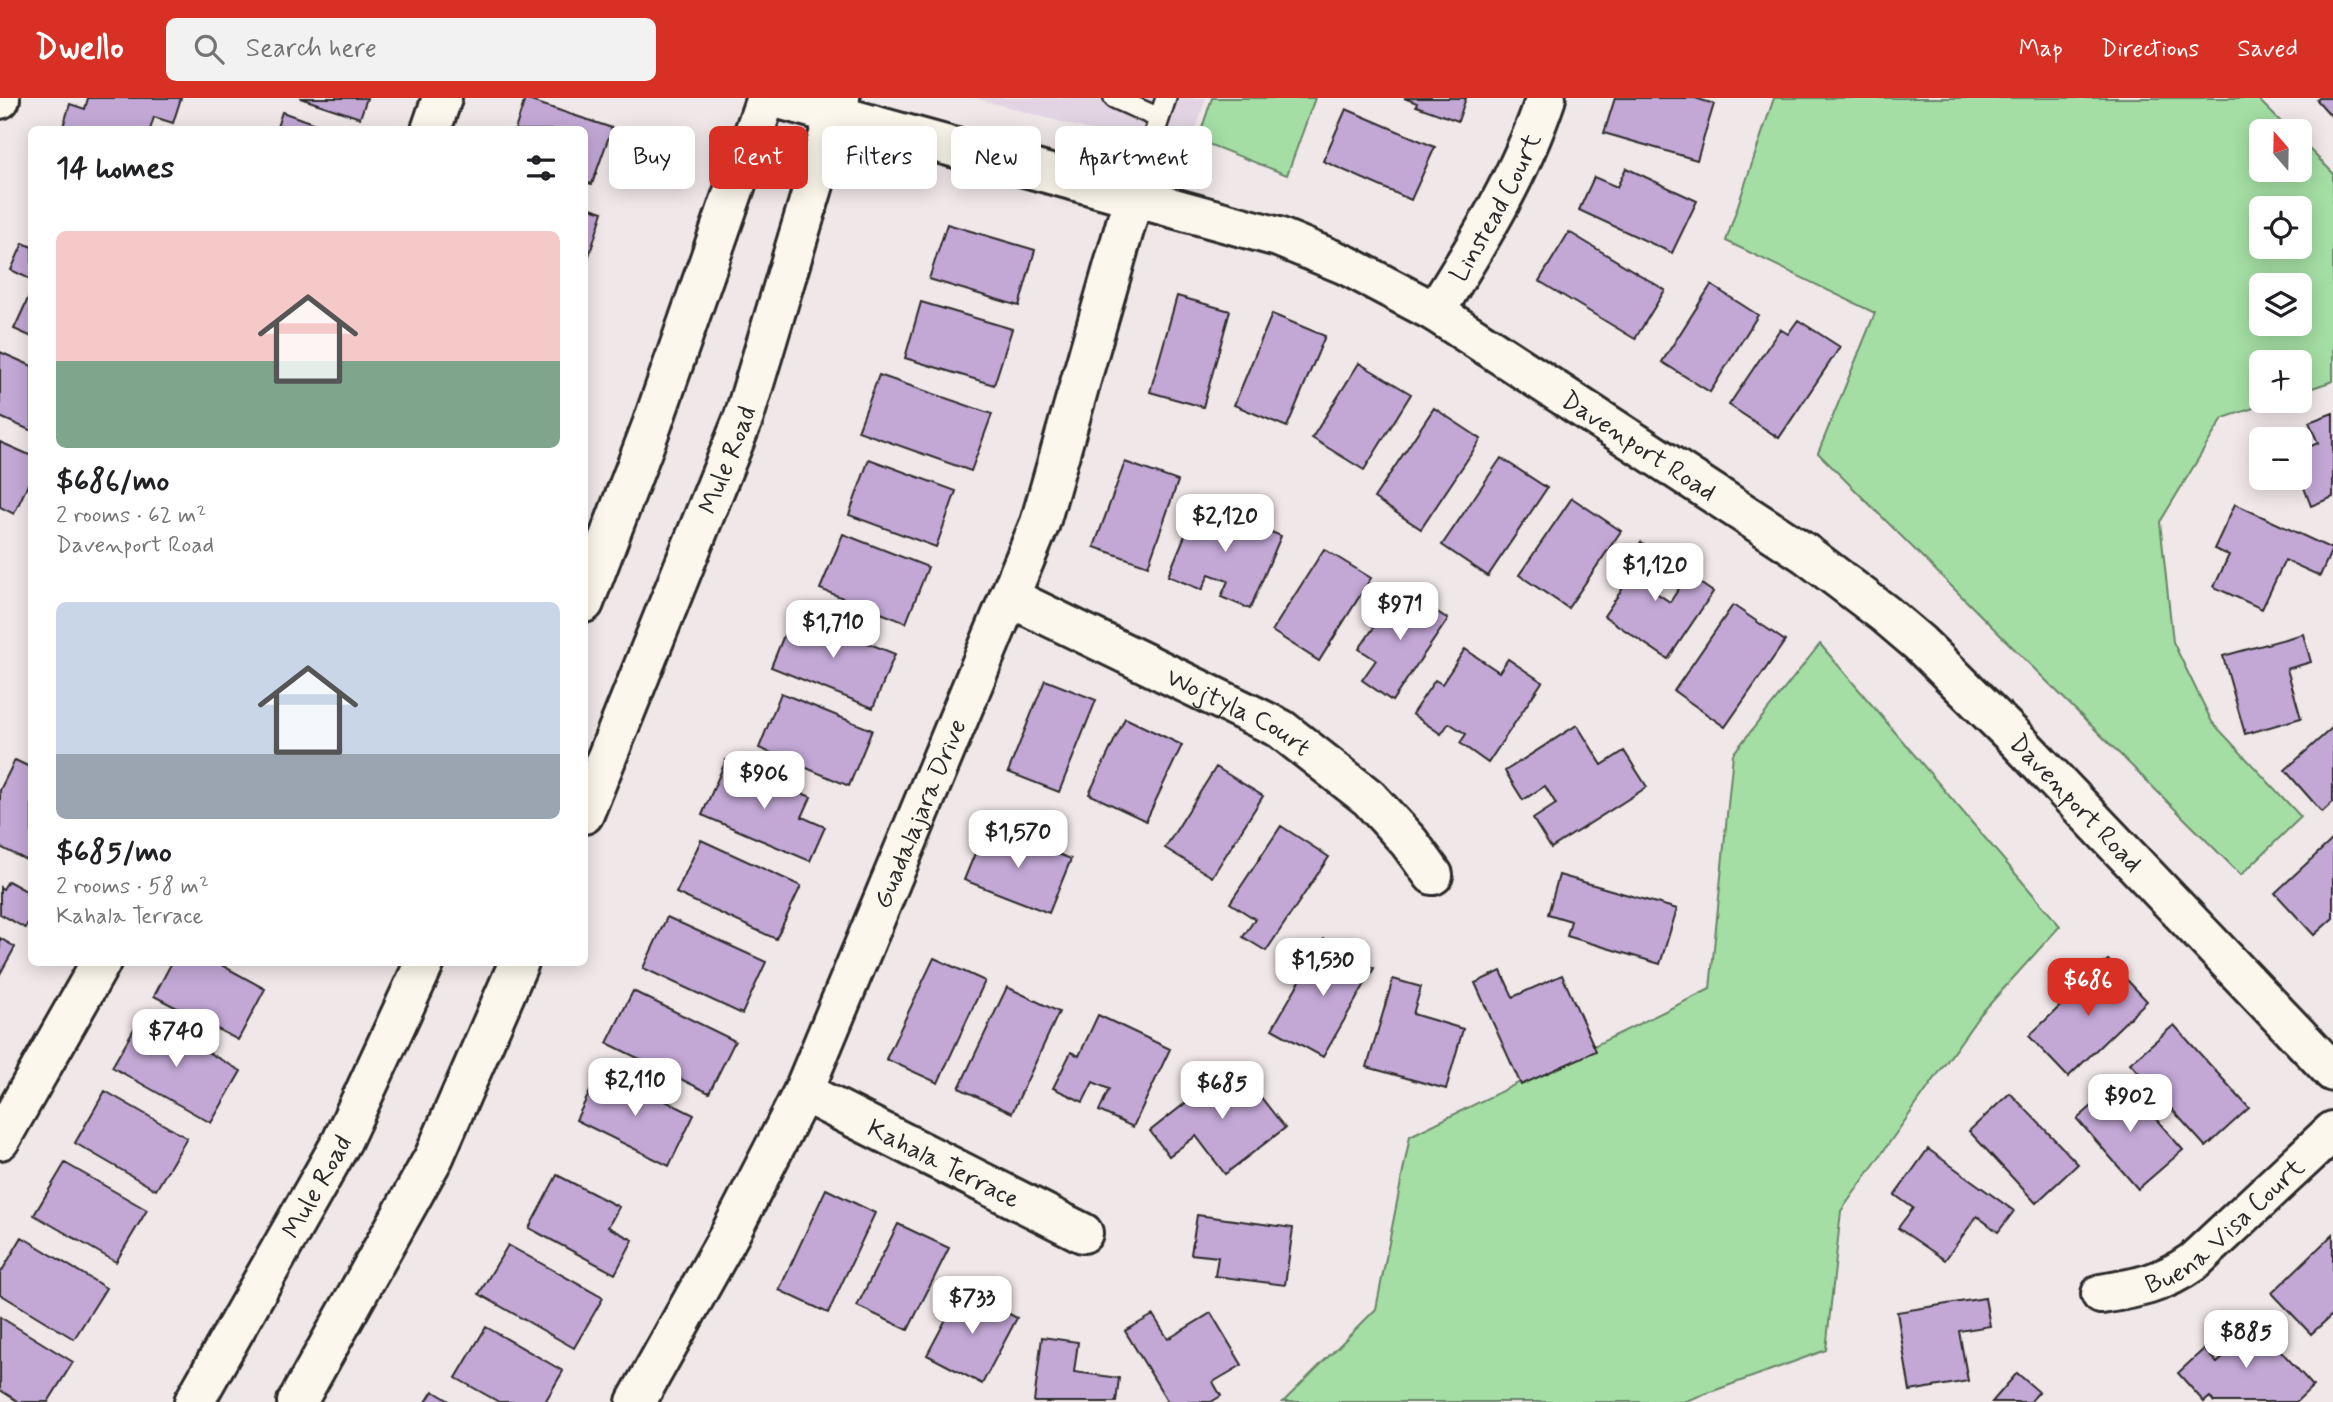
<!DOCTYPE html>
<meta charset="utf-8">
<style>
body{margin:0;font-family:Mynerve,sans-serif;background:#f2f2f2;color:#202124;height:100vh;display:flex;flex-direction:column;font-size:26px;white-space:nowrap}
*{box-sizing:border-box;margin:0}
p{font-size:23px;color:#757577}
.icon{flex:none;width:38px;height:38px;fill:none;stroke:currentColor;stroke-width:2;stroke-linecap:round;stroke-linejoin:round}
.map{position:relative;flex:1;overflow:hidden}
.drawer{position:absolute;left:28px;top:28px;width:560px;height:840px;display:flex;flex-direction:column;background:#fff;border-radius:10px;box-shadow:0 4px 18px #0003}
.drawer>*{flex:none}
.guide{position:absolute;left:609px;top:28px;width:665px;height:63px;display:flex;gap:14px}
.needle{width:46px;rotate:340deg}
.tools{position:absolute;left:2249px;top:21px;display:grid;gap:14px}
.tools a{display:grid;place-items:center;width:63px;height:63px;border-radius:10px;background:#fff;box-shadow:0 4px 18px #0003;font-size:35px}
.price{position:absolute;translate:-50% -60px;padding:0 16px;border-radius:14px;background:#fff;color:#222;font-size:23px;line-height:46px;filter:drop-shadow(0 2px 4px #0008)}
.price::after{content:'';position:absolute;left:50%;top:42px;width:21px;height:16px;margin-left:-10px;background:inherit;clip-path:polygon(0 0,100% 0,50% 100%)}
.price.active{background:#d93025;color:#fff}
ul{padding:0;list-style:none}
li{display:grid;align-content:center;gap:14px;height:371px;padding:0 28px}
li span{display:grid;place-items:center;height:217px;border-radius:10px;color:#555}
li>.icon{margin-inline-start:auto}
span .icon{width:126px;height:126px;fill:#fffc;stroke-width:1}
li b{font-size:30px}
h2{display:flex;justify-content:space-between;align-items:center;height:84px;padding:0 28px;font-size:30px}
.tag{padding:0 24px;border-radius:10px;background:#fff;box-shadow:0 4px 18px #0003;font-size:24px;line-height:63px}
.tag.active{background:#d93025;color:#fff}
header{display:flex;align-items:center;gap:42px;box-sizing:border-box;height:98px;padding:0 35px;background:#d93025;color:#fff}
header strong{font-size:33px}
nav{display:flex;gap:38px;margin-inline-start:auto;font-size:24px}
.search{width:490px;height:63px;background:#f2f2f2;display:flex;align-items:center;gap:18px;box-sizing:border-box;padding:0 24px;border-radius:10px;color:#757577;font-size:26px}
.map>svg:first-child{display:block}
.built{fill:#e2d4e3}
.green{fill:#a4dea4;stroke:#688468;stroke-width:2;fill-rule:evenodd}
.building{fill:#c3a8d6;stroke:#2b2b2b;stroke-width:2}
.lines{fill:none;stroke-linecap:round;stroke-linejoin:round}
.service-casing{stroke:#2b2b2b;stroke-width:24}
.minor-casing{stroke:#2b2b2b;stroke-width:44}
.tertiary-casing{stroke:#2b2b2b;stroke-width:44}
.secondary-casing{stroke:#2b2b2b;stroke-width:44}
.service{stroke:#fbf7ec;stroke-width:19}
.minor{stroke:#fbf7ec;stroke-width:38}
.tertiary{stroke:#fbf7ec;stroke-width:38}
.secondary{stroke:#fbf7ec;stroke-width:38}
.labels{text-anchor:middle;stroke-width:7;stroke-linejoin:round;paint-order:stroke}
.street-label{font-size:26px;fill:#2b2b2b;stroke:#fbf7ec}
</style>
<header>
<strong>Dwello</strong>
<div class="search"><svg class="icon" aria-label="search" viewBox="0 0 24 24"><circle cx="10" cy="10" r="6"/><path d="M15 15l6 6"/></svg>Search here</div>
<nav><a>Map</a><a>Directions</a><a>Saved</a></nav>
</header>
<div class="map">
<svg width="2333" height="1304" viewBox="0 0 2333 1304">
<rect width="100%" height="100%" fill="#f0e7e8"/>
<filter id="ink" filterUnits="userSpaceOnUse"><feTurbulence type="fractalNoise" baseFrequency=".0143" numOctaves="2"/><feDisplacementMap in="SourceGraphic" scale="14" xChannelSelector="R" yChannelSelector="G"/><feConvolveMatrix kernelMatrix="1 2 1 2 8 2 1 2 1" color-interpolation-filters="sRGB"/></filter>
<g filter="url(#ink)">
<path class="built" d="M975,0H1206L1187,59Z"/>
<path class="green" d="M1212,0H1315L1287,77L1198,42Z
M1774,0H2257L2290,33H2261V72H2300V42L2333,75V283L2300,294V264H2261V303H2275L2223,320L2160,424L2173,544L2212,624L2301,719L2241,777L1818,355L1875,215L1726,143ZM2261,110H2300V149H2261ZM2261,187H2300V226H2261Z
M1820,546L2060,828L1979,918L1841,1113L1826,1252L1683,1304H1283L1376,1211L1410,1038L1710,891L1733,656Z"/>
<path class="building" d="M88,0H181L173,25L154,19L150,32H62L70,6L85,11Z
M300,0H367L360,20Z
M1404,0H1466L1458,23L1416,8L1417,5Z
M1615,0H1695L1714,6L1697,62L1604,35Z
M2319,0H2333V20L2317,2Z
M525,1L612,30L592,86L584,84V32H515Z
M1346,11L1435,49L1411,102L1323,63Z
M282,14L332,32H276Z
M1626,70L1697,103L1672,155L1579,112L1594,79L1617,89Z
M584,108L603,114L588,161L584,160Z
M947,126L1035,152L1019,208L929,181Z
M1569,134L1665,192L1635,241L1539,183Z
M23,145L32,149V182L11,172Z
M1711,187L1758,217L1710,294L1662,264Z
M32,192V239L14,231Z
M1177,198L1230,213L1203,309L1150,294Z
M921,204L1012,231L994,287L905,260Z
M1272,216L1325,238L1287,329L1234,307Z
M1798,222L1840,249L1779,340L1729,307L1780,231L1788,236Z
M0,254L32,268V333L0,319Z
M1359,265L1411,296L1364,372L1312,340Z
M879,277L992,316L971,373L858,333Z
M1434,310L1481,341L1421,431L1374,400Z
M2333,315V399L2311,408L2300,379V353L2318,345L2309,324Z
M0,344L32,358V378L14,416L0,409Z
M1501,360L1547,390L1488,478L1442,447Z
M869,361L956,393L936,449L849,417Z
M1125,364L1178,383L1148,468L1094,449Z
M1572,400L1621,433L1568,510L1519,477Z
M1199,404L1281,438L1250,511L1221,499L1228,483L1209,476L1202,492L1168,478Z
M2235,406L2332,451L2320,478L2285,462L2262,511L2214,489L2229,457L2214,451Z
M843,436L928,469L906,525L820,491Z
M1641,444L1671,464L1652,492L1670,504L1688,477L1713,494L1668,561L1604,518L1627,484L1618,478Z
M1324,451L1371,480L1319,563L1272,533Z
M1401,490L1448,521L1392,603L1362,582L1376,562L1359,551Z
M1733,507L1785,543L1725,629L1674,593Z
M793,515L895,556L873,610L771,569Z
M2303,536L2311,564L2287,571L2301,620L2245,636L2223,558Z
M1465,551L1499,574L1508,561L1542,584L1488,665L1460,645L1466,636L1449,625L1441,636L1412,616L1435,582L1442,586Z
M1045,582L1096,602L1059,694L1008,674Z
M781,595L872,632L849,688L759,650Z
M1125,620L1182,647L1146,723L1089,696Z
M1577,627L1602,667L1624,653L1647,689L1551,750L1533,721L1556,706L1545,688L1523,702L1505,673Z
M2333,629V704L2322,714L2285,672Z
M15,662L32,670V765L0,749V692Z
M726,662L811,699L802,719L825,729L810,763L702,717Z
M1216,669L1263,698L1212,779L1165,750Z
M986,728L1071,761L1049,815L964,782Z
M1281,728L1329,759L1266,853L1243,839L1255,821L1230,805Z
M2333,741V820L2314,837L2275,795Z
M701,742L801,788L776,841L676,795Z
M1559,777L1677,811L1660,866L1567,838L1571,823L1548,816Z
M8,783L32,796V818L25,830L0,816V789L3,791Z
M667,819L766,864L742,916L643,870Z
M0,840L15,849L0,876Z
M1324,841L1374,870L1323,959L1272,931Z
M934,860L985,883L938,985L886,961Z
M2108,862L2147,903L2068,979L2029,938Z
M172,864H216L265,891L238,942L154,898Z
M1501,873L1513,899L1562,877L1596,953L1521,987L1475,885Z
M1393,881L1421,889L1413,916L1463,931L1446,991L1367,969Z
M1007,889L1059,914L1012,1015L959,990Z
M633,893L735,943L709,995L607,945Z
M142,917L241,973L211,1025L112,969Z
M1098,917L1170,951L1133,1029L1099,1013L1109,991L1093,984L1083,1004L1053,990L1071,954L1079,958Z
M2174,927L2249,1010L2206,1049L2130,965Z
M1235,966L1285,1030L1225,1076L1196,1038L1169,1058L1150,1033Z
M601,971L694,1017L669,1068L576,1022Z
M2122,982L2183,1052L2138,1091L2077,1021Z
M105,993L187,1040L156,1092L75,1045Z
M2010,995L2078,1066L2036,1105L1969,1033Z
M1928,1051L2014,1113L1998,1134L1977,1118L1945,1162L1898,1130L1913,1110L1895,1097Z
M65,1065L147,1112L116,1164L34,1117Z
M557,1077L619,1109L608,1129L633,1142L615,1176L529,1130Z
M826,1091L875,1115L828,1215L779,1192Z
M1197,1117L1293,1130L1285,1187L1215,1178L1218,1159L1191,1156Z
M898,1126L949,1150L908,1232L857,1208Z
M2333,1136V1216L2311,1236L2272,1195Z
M22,1139L106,1190L74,1241L0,1196V1176Z
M508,1147L603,1200L574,1250L479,1196Z
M962,1191L1017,1220L982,1286L927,1257Z
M1985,1200L1990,1228L1959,1233L1968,1283L1910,1293L1897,1214Z
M1211,1215L1242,1267L1213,1284L1221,1298L1211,1304H1168L1125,1233L1153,1217L1168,1241Z
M2246,1215L2313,1288L2296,1304H2214L2210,1299L2204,1304L2178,1275L2204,1251L2217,1265L2233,1251L2220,1237Z
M0,1219L73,1264L48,1304H19L0,1292Z
M486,1229L563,1273L545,1304H499L456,1280Z
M1042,1239L1078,1244L1074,1274L1119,1280L1116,1304H1034Z
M2017,1275L2039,1294L2030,1304H1992Z
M433,1293L451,1304H426Z"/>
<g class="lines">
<g class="service-casing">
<path id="service" d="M1114,0L1159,20
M1134,97L1166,0"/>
</g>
<g class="minor-casing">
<g id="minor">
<path d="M0,1V0"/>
<path d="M431,32L442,0"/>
<path id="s1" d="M1435,214C1478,145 1520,78 1546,0"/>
<path id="s2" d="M1009,499L1281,631L1369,700L1409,744L1433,777"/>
<path id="s3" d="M803,994L1083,1135"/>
<path d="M0,1042L101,864"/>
<path id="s4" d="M2101,1196C2138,1190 2162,1186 2193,1164L2333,1033"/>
<path id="s5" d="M636,1304L731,1134L803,994L1040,425L1134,97"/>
</g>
</g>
<g class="tertiary-casing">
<g id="tertiary">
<path id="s6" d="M775,0L1278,139L1346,167L1435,214L1806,456L1885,516L1919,545L2017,642L2333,974"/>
</g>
</g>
<g class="secondary-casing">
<g id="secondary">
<path d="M584,505L652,327L766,0"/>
<path id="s7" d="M584,716L744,319L840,0"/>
<path id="s8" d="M194,1304L342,1043L425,864"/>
<path d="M297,1304L434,1059L519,864"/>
</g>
</g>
<use href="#service" class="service"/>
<use href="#minor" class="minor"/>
<use href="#tertiary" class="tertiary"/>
<use href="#secondary" class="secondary"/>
</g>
</g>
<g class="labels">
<g class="street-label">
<text dy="9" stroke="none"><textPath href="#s1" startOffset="121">Linstead Court</textPath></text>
<text dy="9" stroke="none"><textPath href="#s6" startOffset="940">Davenport Road</textPath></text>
<text dy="9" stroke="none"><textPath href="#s7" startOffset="382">Mule Road</textPath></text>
<text dy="9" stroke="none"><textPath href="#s2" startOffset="257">Wojtyla Court</textPath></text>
<text dy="9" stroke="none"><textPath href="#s6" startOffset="1507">Davenport Road</textPath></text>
<text dy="9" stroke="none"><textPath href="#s5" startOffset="654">Guadalajara Drive</textPath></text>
<text dy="9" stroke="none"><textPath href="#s3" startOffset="158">Kahala Terrace</textPath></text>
<text dy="9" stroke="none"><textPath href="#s8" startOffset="248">Mule Road</textPath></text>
<text dy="9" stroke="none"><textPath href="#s4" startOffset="145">Buena Visa Court</textPath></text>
</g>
</g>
</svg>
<div class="tools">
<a><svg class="needle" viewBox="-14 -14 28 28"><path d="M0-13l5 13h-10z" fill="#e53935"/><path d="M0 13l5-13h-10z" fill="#757577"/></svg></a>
<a><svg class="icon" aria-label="locate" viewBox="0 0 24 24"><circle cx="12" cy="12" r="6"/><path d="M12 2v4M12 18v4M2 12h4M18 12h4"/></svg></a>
<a><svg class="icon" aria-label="layers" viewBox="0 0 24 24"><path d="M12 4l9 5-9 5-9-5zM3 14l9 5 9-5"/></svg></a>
<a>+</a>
<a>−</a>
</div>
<b class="price" style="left:1225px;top:456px">$2,120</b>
<b class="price" style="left:1655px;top:505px">$1,120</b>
<b class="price" style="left:1400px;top:544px">$971</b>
<b class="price" style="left:833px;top:562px">$1,710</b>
<b class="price" style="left:764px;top:713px">$906</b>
<b class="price" style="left:1018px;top:772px">$1,570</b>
<b class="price" style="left:1323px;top:900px">$1,530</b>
<b class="price active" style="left:2088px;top:920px">$686</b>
<b class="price" style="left:176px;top:971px">$740</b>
<b class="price" style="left:635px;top:1020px">$2,110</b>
<b class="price" style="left:1222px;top:1023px">$685</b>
<b class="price" style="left:2130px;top:1036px">$902</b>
<b class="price" style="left:972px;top:1238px">$733</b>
<b class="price" style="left:2246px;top:1272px">$885</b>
<div class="guide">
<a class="tag">Buy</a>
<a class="tag active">Rent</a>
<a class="tag">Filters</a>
<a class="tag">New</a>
<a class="tag">Apartment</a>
</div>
<section class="drawer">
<h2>14 homes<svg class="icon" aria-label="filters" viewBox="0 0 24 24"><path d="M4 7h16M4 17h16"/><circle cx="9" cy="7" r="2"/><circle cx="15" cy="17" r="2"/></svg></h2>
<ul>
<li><span style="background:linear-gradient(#f6c9c9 60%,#7fa58c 0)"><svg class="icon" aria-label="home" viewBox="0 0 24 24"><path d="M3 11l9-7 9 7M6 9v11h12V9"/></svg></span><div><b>$686/mo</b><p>2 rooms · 62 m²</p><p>Davenport Road</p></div></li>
<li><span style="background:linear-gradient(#c9d6e8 70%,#9aa5b1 0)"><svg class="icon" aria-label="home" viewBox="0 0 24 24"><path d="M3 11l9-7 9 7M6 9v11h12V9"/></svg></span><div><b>$685/mo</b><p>2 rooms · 58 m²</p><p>Kahala Terrace</p></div></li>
</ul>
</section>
</div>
